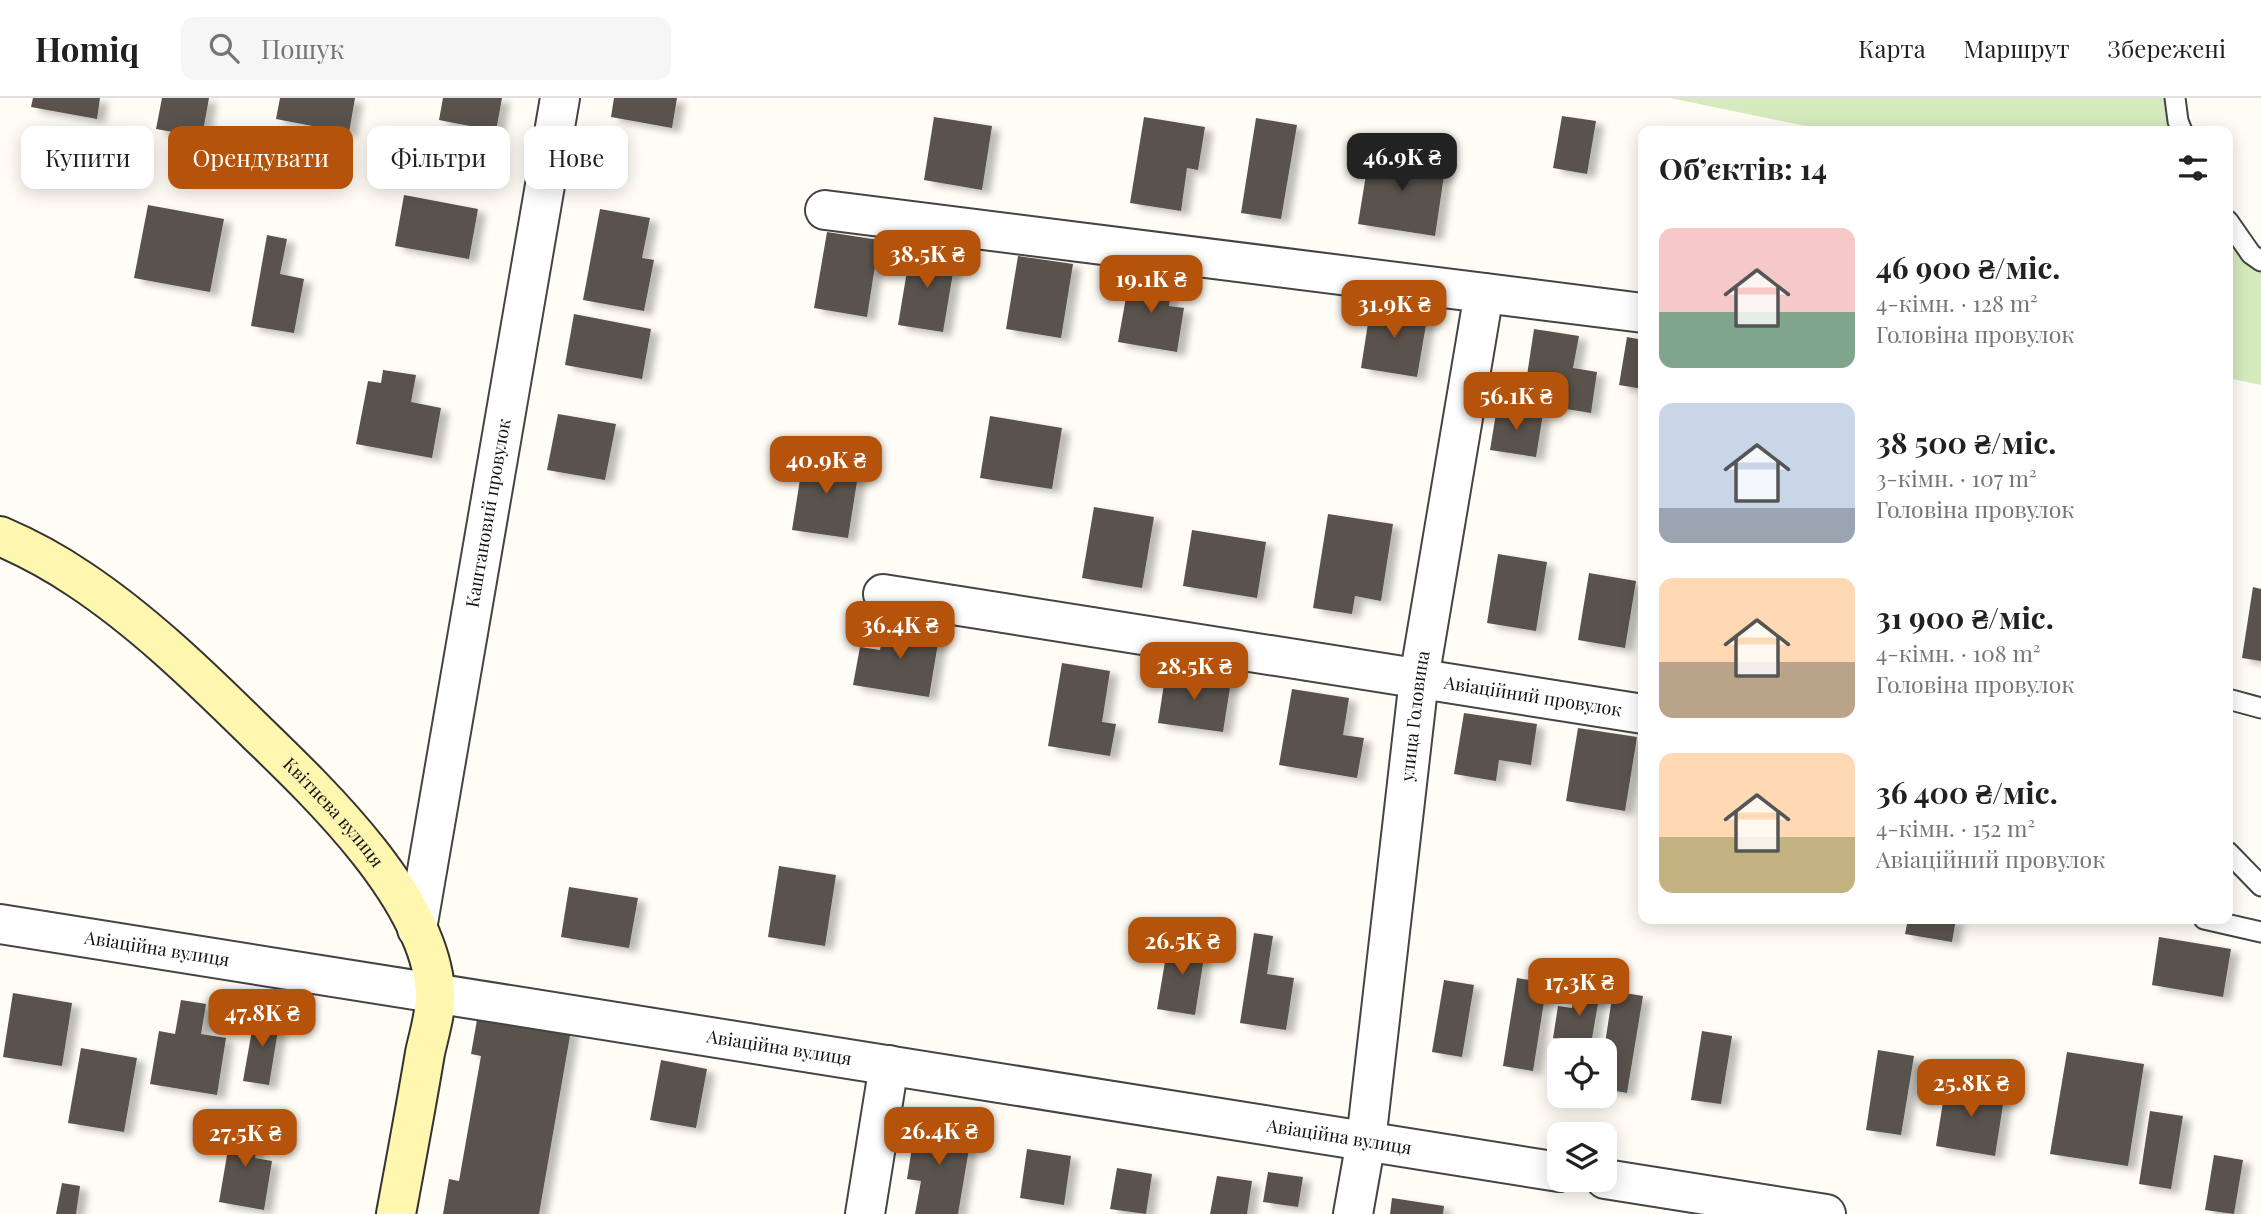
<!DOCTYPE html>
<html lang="uk">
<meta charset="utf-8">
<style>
body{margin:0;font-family:"Playfair Display",serif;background:#f6f6f6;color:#202124;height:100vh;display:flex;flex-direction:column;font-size:26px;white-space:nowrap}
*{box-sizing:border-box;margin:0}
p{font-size:23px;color:#757577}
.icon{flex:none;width:38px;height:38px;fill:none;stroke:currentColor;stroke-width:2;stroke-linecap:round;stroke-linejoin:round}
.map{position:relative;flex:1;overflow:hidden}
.side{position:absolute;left:1638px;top:28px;width:595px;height:798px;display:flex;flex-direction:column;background:#fff;border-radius:14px;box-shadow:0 4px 18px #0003}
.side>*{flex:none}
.guide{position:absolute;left:21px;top:28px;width:665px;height:63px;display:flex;gap:14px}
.tools{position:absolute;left:1547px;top:940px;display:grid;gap:14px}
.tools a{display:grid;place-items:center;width:70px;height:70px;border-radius:14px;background:#fff;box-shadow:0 4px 18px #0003;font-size:35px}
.price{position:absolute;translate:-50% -60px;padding:0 16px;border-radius:14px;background:#b45309;color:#fff;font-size:23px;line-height:46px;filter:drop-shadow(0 2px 4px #0008)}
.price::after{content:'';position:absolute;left:50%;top:42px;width:21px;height:16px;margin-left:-10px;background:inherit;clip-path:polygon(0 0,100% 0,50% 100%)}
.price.current{background:#222;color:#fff}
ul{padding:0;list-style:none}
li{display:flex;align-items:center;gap:21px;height:175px;padding:0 21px}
li span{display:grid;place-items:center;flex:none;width:196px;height:140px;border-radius:14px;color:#555}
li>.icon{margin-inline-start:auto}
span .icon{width:84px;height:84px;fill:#fffc;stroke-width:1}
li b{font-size:30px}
h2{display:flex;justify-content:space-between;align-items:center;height:84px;padding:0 21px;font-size:30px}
.chip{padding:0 24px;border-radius:14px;background:#fff;box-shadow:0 4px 18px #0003;font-size:24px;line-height:63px}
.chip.current{background:#b45309;color:#fff}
header{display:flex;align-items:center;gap:42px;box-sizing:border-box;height:98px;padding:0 35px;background:#fff;border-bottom:2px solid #e0e0e0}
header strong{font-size:33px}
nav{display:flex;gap:38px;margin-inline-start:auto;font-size:24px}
.search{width:490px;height:63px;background:#f6f6f6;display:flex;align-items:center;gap:18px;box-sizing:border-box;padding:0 24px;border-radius:14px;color:#757577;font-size:26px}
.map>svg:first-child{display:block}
.green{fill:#d5ebbd}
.building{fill:#5a524d;filter:url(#shadow)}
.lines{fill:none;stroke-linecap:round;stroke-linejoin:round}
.service-casing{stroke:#444;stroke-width:23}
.minor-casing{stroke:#444;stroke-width:42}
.secondary-casing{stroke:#333;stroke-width:42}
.service{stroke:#fff;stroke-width:19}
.minor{stroke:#fff;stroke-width:38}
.secondary{stroke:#fff6b0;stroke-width:38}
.labels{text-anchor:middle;stroke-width:7;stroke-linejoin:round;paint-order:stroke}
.street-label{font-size:18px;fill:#111;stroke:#fff}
</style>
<header>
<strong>Homiq</strong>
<div class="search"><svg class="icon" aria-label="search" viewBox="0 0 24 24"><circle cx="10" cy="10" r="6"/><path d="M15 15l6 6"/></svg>Пошук</div>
<nav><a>Карта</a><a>Маршрут</a><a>Збережені</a></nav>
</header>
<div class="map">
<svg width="2261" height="1116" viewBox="0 0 2261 1116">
<defs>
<filter id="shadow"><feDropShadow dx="8" dy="4.5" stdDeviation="3.5" flood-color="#0004"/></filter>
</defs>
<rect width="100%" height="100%" fill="#fffdf5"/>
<path class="green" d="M1670,0H2175L2182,33H1830Z
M2228,123L2261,163V287L2228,280Z"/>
<path class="building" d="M33,0H100L97,21L31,9Z
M162,0H209L202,39L156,31Z
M280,0H355L349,35L276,21Z
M443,0H502L496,33L439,22Z
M614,0H677L672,30L611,19Z
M1562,18L1596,23L1587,76L1553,70Z
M934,19L992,28L982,92L924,82Z
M1144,19L1205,29L1198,72L1187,70L1181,113L1130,105Z
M1256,20L1297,27L1281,121L1241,115Z
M1370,52L1446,64L1435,138L1358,126Z
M404,97L478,111L469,161L395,148Z
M148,107L224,121L210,194L134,180Z
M600,111L650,120L642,160L654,162L644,213L583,202Z
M827,134L879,142L867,219L814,210Z
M267,137L287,141L280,176L304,181L294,235L251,228Z
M911,149L956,157L943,234L898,227Z
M1018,158L1073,166L1061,240L1006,231Z
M1130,177L1172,184L1169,208L1184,210L1177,254L1118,244Z
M1371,206L1428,215L1417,279L1361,270Z
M574,216L651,231L642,281L565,267Z
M1534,231L1579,238L1573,270L1597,274L1591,315L1523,304Z
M1627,239L1643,242V291L1619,287Z
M383,272L416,277L411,304L441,310L432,360L356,346L368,283L381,285Z
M1497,309L1543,316L1536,359L1490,352Z
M558,316L616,326L605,382L547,372Z
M990,318L1062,330L1052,391L980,380Z
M804,356L860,365L848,440L792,432Z
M1094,409L1154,419L1142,490L1082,480Z
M1328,416L1393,426L1381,503L1355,498L1352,516L1313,510Z
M1192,432L1266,444L1257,500L1183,488Z
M1498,456L1547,464L1536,533L1487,525Z
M1589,475L1636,483L1625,550L1578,542Z
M2253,489L2261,491V563L2242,560Z
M885,524L940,533L929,599L853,587L860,549L880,552Z
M1062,565L1110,573L1102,624L1116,626L1110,658L1048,648Z
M1166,573L1231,583L1223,634L1158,625Z
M1292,591L1349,600L1343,637L1364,640L1357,680L1279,667Z
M1464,615L1537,626L1531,667L1499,662L1496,683L1454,676Z
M1578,630L1637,639L1625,713L1566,703Z
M779,768L836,777L825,848L768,839Z
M569,789L638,800L629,850L561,839Z
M1908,821H1956L1952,844L1905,836Z
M1254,835L1273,838L1267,876L1294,880L1286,932L1240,925Z
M2159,839L2231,851L2223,899L2152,887Z
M1169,840L1206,846L1195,917L1157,911Z
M1517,880L1547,885L1533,973L1503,968Z
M1444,882L1474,887L1462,959L1432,954Z
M1576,884L1601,888L1590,952H1566L1568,942L1553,940L1558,908L1572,910Z
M1613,893L1643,898L1627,995L1605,991L1604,952Z
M13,895L72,905L62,968L3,959Z
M181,902L206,906L201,936L226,940L217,997L150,986L159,933L175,936Z
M255,915L280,920L269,987L243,983Z
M478,916L571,932L539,1116H443L449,1081L459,1083L481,958L471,956Z
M1702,933L1732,938L1721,1006L1691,1002Z
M81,950L137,960L124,1034L68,1025Z
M1878,952L1914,958L1901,1037L1866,1032Z
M2067,954L2144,966L2128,1068L2050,1056Z
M661,962L707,971L696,1030L650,1022Z
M1946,985L2005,994L1995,1058L1936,1048Z
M2150,1013L2183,1018L2171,1091L2139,1086Z
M233,1022L261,1026L255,1060L272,1063L264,1112L219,1104Z
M916,1024L972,1033L958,1116H915L921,1083L907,1081Z
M1027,1051L1071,1058L1064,1107L1020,1100Z
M2214,1057L2243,1062L2234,1116L2205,1112Z
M1117,1070L1152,1076L1146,1116L1110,1111Z
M1268,1074L1303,1079L1298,1109L1263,1104Z
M1217,1078L1252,1083L1247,1116H1210Z
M62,1085L80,1088L76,1116H56Z
M1392,1100L1444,1108L1443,1116H1390Z"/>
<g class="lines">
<g class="service-casing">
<path id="service" d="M2175,0L2178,23L2182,33
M2228,123L2251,156L2261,163
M2228,601L2261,610
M2228,754L2261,788
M2204,821L2261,834"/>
</g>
<g class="minor-casing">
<g id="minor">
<path d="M825,112L1643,215"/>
<path id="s1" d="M883,496L1643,616"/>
<path id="s2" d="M0,826L1559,1074"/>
<path id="s3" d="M417,831L560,0"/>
<path d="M1605,1081L1826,1116"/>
<path d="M865,1116L889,967"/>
<path id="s4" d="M1353,1116L1366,1043L1419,581L1484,195"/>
</g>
</g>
<g class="secondary-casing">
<g id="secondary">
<path id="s5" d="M0,438C28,450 54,464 79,481C141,522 197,576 251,629C316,692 428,797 435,892C437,912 429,936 425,955C416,1009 406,1062 396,1116"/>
</g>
</g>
<use href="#service" class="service"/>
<use href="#minor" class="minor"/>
<use href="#secondary" class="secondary"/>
</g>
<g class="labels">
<g class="street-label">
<text dy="6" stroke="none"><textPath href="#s3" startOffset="422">Каштановий провулок</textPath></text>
<text dy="6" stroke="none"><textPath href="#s1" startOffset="658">Авіаційний провулок</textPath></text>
<text dy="6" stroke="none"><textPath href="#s4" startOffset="502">улица Головина</textPath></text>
<text dy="6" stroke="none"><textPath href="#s5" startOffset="436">Квітнева вулиця</textPath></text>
<text dy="6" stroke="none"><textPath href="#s2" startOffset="159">Авіаційна вулиця</textPath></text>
<text dy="6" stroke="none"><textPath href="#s2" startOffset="789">Авіаційна вулиця</textPath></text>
<text dy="6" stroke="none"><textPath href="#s2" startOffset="1356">Авіаційна вулиця</textPath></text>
</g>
</g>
</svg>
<div class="tools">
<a><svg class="icon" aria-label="locate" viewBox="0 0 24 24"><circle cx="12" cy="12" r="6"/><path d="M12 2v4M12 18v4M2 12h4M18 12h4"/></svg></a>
<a><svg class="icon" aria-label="layers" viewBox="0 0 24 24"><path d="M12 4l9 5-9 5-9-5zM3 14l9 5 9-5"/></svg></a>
</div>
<b class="price current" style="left:1402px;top:95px">46.9K ₴</b>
<b class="price" style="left:927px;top:192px">38.5K ₴</b>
<b class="price" style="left:1151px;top:217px">19.1K ₴</b>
<b class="price" style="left:1394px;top:242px">31.9K ₴</b>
<b class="price" style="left:1516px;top:334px">56.1K ₴</b>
<b class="price" style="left:826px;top:398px">40.9K ₴</b>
<b class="price" style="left:900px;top:563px">36.4K ₴</b>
<b class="price" style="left:1194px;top:604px">28.5K ₴</b>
<b class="price" style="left:1182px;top:879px">26.5K ₴</b>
<b class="price" style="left:1579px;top:920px">17.3K ₴</b>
<b class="price" style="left:262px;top:951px">47.8K ₴</b>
<b class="price" style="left:1971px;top:1021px">25.8K ₴</b>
<b class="price" style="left:939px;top:1069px">26.4K ₴</b>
<b class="price" style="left:245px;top:1071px">27.5K ₴</b>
<div class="guide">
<a class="chip">Купити</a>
<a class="chip current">Орендувати</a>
<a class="chip">Фільтри</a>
<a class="chip">Нове</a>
</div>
<section class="side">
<h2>Об’єктів: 14<svg class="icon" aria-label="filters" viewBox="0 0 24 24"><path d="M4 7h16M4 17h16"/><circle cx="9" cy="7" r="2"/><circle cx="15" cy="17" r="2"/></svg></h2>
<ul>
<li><span style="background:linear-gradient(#f6c9c9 60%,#7fa58c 0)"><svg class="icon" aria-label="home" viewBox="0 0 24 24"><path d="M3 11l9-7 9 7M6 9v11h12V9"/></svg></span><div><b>46 900 ₴/міс.</b><p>4-кімн. · 128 m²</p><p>Головіна провулок</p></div></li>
<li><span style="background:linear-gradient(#c9d6e8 75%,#9aa5b1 0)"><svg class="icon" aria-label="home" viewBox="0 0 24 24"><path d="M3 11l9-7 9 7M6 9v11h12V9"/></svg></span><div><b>38 500 ₴/міс.</b><p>3-кімн. · 107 m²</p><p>Головіна провулок</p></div></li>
<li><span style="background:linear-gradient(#ffd9b3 60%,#b9a48a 0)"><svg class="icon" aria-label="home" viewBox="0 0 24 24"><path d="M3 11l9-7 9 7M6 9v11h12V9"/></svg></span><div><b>31 900 ₴/міс.</b><p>4-кімн. · 108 m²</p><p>Головіна провулок</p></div></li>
<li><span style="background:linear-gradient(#ffd9b3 60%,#c2b280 0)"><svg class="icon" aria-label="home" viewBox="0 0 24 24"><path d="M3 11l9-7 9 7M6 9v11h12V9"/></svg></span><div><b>36 400 ₴/міс.</b><p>4-кімн. · 152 m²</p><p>Авіаційний провулок</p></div></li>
</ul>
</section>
</div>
